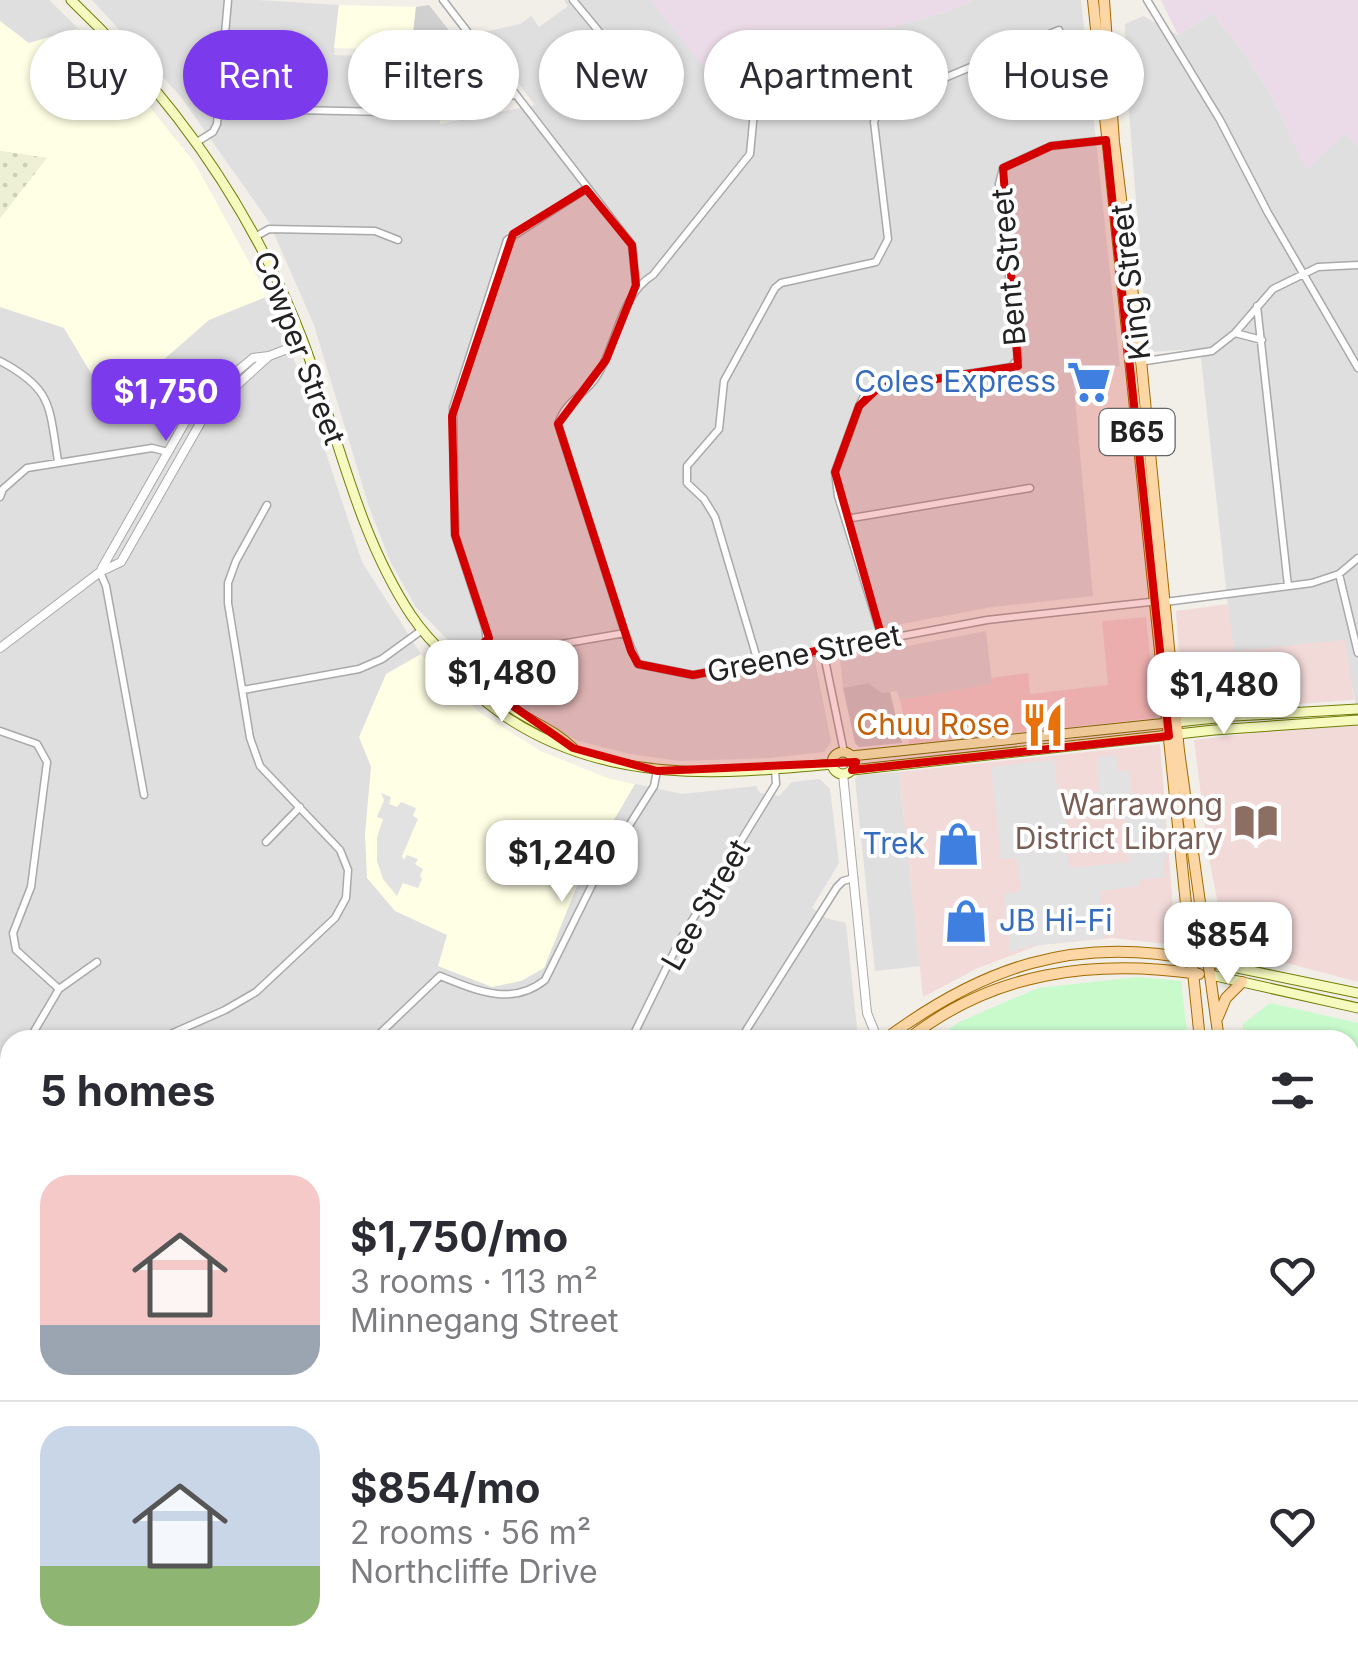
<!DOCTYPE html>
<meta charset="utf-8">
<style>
body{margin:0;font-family:Inter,sans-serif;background:#f2f2f3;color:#2b2b33;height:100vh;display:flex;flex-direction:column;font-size:38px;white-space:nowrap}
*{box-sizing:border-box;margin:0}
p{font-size:32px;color:#7c7c81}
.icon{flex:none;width:55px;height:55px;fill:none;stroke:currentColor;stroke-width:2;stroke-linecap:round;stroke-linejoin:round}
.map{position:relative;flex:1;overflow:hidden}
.details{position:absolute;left:0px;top:1030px;width:1360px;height:642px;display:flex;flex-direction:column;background:#fff;border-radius:30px 30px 0 0;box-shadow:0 2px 8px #0004}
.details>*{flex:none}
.hud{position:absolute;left:30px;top:30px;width:1300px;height:90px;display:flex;gap:20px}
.price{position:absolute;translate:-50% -85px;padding:0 22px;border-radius:20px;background:#fff;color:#222;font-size:32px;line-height:65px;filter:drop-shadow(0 2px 5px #0008)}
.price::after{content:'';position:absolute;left:50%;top:60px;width:30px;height:22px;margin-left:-15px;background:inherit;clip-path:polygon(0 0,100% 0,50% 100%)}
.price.current{background:#7c3aed;color:#fff}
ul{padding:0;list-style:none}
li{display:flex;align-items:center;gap:30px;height:250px;padding:0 40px}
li+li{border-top:2px solid #e1e1e2}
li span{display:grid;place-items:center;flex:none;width:280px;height:200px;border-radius:30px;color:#555}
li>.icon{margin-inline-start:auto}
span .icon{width:120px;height:120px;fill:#fffc;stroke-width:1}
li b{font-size:42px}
h2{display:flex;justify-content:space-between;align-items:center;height:120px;padding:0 40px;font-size:42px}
.pill{padding:0 35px;border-radius:45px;background:#fff;box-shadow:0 2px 8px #0004;font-size:35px;line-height:90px}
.pill.current{background:#7c3aed;color:#fff}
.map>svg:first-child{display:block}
.residential{fill:#e0dfdf}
.commercial{fill:#f2dad9}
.industrial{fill:#ebdbe8}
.education{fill:#ffffe5}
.religious{fill:#d0d0d0}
.farmland{fill:url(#farmland-dots)}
.park{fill:#c8facc}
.parking{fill:#e2e2e2}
.water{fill:url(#water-rules)}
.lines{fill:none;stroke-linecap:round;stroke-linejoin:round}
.stream{stroke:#aad3df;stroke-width:2.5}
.minor-casing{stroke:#a9a9a9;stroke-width:9}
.tertiary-casing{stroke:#a9a9a9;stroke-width:10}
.secondary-casing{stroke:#707d05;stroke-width:11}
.primary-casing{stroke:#a06b00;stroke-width:12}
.minor{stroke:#fff;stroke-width:6}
.tertiary{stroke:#fff;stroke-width:8}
.secondary{stroke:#f7fabf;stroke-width:9}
.primary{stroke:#fcd6a4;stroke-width:10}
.marked{fill:#d40000;fill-opacity:0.2;stroke:#d40000;stroke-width:8;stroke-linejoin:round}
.labels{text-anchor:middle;stroke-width:8;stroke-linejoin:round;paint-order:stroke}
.shield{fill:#fff;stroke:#646464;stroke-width:2.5}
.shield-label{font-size:28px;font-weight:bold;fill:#222}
.street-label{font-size:30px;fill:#222;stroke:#fff}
.shop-label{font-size:30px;fill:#366cbe;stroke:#fff;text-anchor:end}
.food-label{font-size:30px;fill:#c56008;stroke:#fff;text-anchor:end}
.education-label{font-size:30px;fill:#785e54;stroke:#fff;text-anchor:end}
</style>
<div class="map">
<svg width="1358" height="1671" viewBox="0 0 1358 1671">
<defs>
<pattern id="farmland-dots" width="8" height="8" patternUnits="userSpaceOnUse" patternTransform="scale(2.5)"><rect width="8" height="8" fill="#eef0d5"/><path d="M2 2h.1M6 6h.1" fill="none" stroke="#ccceb7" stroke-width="1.8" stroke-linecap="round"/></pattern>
<pattern id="water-rules" width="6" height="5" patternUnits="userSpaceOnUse" patternTransform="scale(2.5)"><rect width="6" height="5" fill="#aad3df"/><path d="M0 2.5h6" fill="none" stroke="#92b5bf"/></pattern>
</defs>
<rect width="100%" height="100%" fill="#f2efe9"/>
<path class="residential" d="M0,0H49L117,66L195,163L268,296L301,377L362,562L421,654L479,712L541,751L608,778L682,794L756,786L760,793L779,796L792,782L820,779L830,789L839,863L812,908L826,918L846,923L858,1038L10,1040V1539H0Z
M92,0H258L339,5L334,55L424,58L445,53L440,124L535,105L480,33L520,24L531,16L539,27L568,6L564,0H655L755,93L875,32L943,13L974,0H1081L1120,366L1073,377L1093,596L992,607L811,641L831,742L824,752L769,758L680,761L630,754L578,741L530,714L488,682L416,607L391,563L369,507L314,325L269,222L181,97Z
M1212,13L1245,54L1270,93L1307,169L1345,133L1358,145V716L1343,641L1233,652L1200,349L1148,352L1125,62V24L1143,16L1178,35Z
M986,631L992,684L900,700L897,691L882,693L868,683L843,688L840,659Z
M899,772L920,966L875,971L855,779L858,775Z"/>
<path class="commercial" d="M1228,604L1234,651L1345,640L1354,700L1183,712L1176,611Z
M1146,617L1156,718L909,744L900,700L991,684V678L1028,673L1030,694L1108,685L1102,621Z
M1358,726V982L1238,950L1220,915L1208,852L1194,740L1308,727Z
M1160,744L1176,945L1112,938L1039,945L978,968L923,997L899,772Z
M1350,1472L1358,1499V1616L1350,1620Z"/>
<path class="industrial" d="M650,0H974L943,13L872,33L744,100H730Z
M1161,0H1358V145L1345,133L1307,170L1270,93L1245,54L1212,13L1178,35Z"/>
<path class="education" d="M339,5L416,7L411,50L334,48Z
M0,21L29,43L77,29L117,66L195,163L268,296L209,320L153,369L123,411L98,385L64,328L0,307V218L46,158L0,151Z
M421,654L479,712L541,751L608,778L635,784L581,876L544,968L521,981L492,987L438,966L447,935L395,911L367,878L365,834L371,767L359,737L386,674Z"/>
<path class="religious" d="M429,5L459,43L411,50L416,7Z
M868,683L882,693L890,692L902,743L859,747L855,743L843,688Z"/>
<path class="farmland" d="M0,151L47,158L0,218Z"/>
<path class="park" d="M464,49L493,86L491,89L441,99L445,53Z
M1137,977L1181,981L1188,1040H934L959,1022L1038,988Z
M1270,1003L1358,1023V1261L1350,1259V1040H1243V1024Z
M166,1663H407L378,1671H195Z"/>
<path class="parking" d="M1116,755L1118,771L1129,770L1133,804L1064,812L1069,868L1129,862L1125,809L1163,805L1168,858L1163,859L1165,877L1140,880V886L1100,891L1104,938L1031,946L1010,952L1004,894L1021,891L1017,858L1001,859L991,767L1054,760L1058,795L1099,792L1097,757Z
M381,793L391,797L389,804L397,807L401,802L416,808L413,816L418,819L402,856L404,860L407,855L418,859L415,864L423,869L420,876L422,879L418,888L403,883L397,896L383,879L377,861V838L383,819L377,817L384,800Z"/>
<path class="water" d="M8,1641L10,1662L69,1663L134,1671H0V1642Z
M407,1663L1083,1662L1084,1671H378Z"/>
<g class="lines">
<path class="stream" d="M0,1238L10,1252"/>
<g class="minor-casing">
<path id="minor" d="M443,0L632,245L636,285
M573,0L662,108
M1147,0L1220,120L1268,213L1358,368
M219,104L296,110L432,113L514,95
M197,142L213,132L217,124L228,0
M255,237L269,229L375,231L398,240
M1257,306L1288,586
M1235,333L1262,340
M0,361C53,389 49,406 58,461
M1139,362L1212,351L1235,333L1273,289L1318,267L1358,265
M0,497L3,489L27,468L152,448L168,452
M846,519L1030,488
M100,572L106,586L144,795
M1339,574L1358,653
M1165,602L1312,583L1339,574L1358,558
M625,633L558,424C567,398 584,397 597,376C617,344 620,295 653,275L750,154L755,101
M882,638L838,496L835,472L859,406L865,394L878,388L1011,367L1018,359L999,184L1003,168L1051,146L1106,140
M487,642L509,653L625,633L638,664L693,675L987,620L1150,602L1156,598
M487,642L485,627L455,535L453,408L507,240L586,189
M823,650L844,752
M758,662L715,517L704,499L687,483V466L719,429L724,381L775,288L781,283L876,262L888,239L874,122L880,105L1059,30
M457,666L487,642
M243,690L359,669L382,659L422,630
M0,731L37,744L47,762L31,887L13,933L16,950L59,989
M266,842L300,807
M29,1040L59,989L97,962
M157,1040L225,1010L256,992L335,918L346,898L348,870L340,850L260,766L250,738L228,603V583L236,561L267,505
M373,1040L440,976C475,990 512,1007 545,980L594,881L654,786L657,771
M631,1040L680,940L776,784L775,769
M740,1040L837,887L843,881L854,878
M1350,1325L1358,1327
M0,1360L10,1383
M1350,1630L1358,1626"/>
</g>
<g class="tertiary-casing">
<path id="tertiary" d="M102,568L193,408L253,358L269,356L303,343
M0,648L100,572L121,562L206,413L269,356
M843,774L867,1013L878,1040"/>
</g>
<g class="secondary-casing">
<path id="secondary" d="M71,0C173,97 253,210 303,341C338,434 356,531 411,615C436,652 479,686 516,711C535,723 556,731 573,748
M458,669C468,690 488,704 506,717C607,784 718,775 832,764
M832 763a11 11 0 1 1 22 0a11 11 0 1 1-22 0Z
M851,756L1235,716L1358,709
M852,770L1214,730L1358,720
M1206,928L1220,952L1242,966
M1208,962L1358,993
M1211,975L1358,1008"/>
</g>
<g class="primary-casing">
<path id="primary" d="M1093,0L1200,1040
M1104,0L1114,142L1141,360L1179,751L1219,1040
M1218,1017L1226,998L1242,982
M884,1040C982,967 1074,935 1196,960
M907,1040C993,971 1094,959 1199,974
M0,1556H10
M1254,1662V1671
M1271,1662L1272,1671"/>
</g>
<use href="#minor" class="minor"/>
<use href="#tertiary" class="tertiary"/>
<use href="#secondary" class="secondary"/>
<use href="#primary" class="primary"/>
</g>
<path class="marked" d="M1106,140L1169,736L852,770L856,762L657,771L573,748L457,667L489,638L455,535L452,416L513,234L586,189L632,245L636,285L606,360L558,424L631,651L638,664L693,675L882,638L835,472L859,406L878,388L1018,366L1003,168L1051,146Z"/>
<defs>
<g id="supermarket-bare" transform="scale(3.45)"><path d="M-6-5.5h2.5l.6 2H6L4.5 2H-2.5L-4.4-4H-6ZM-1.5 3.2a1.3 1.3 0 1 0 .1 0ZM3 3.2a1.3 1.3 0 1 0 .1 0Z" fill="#3f7fe0" stroke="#fff" stroke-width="2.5" paint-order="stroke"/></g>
<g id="restaurant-bare" transform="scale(3.45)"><path d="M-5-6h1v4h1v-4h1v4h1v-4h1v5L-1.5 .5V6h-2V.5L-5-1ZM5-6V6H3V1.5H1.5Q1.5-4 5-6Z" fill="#e8710a" stroke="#fff" stroke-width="2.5" paint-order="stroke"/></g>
<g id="library-bare" transform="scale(3.45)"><path d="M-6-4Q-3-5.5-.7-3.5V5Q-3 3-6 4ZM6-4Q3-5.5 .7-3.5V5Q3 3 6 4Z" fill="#8d6e63" stroke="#fff" stroke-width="2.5" paint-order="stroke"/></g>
<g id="shop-bare" transform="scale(3.45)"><path d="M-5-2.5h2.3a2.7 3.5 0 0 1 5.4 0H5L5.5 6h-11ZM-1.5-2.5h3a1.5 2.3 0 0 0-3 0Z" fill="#3f7fe0" stroke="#fff" stroke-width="2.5" paint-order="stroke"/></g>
</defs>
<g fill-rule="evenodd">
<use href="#supermarket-bare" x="1089" y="382"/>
<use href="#restaurant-bare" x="1043" y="725"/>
<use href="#library-bare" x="1256" y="822"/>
<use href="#shop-bare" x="958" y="844"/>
<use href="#shop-bare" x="966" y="921"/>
</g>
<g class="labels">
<rect class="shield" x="1099.5" y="409" width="75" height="46" rx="8"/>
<g class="shield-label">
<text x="1137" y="442">B65</text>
</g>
<g class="street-label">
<text transform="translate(1009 267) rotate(-95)" y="10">Bent Street</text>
<text transform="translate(1131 282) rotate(-97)" y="10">King Street</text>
<text transform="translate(299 348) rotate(69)" y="10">Cowper Street</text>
<text transform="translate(804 654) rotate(-11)" y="10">Greene Street</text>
<text transform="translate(706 905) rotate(-60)" y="10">Lee Street</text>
</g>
<g class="shop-label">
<text x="1056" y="392">Coles Express</text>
<text x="925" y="854">Trek</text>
<text x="999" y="931" text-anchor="start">JB Hi-Fi</text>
</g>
<g class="food-label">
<text x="1010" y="735">Chuu Rose</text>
</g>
<g class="education-label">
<text x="1223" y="815">Warrawong<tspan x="1223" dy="34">District Library</tspan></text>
</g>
</g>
</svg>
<b class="price current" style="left:166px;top:444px">$1,750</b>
<b class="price" style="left:502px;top:725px">$1,480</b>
<b class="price" style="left:1224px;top:737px">$1,480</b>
<b class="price" style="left:562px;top:905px">$1,240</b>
<b class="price" style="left:1228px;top:987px">$854</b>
<div class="hud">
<a class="pill">Buy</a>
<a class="pill current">Rent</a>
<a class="pill">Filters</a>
<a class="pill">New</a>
<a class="pill">Apartment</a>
<a class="pill">House</a>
</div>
<section class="details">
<h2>5 homes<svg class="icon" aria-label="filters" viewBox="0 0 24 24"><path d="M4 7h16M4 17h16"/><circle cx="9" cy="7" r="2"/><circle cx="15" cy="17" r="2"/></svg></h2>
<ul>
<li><span style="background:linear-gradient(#f6c9c9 75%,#9aa5b1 0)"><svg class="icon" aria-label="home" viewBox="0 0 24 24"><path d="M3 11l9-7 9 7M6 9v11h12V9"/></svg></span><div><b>$1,750/mo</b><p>3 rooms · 113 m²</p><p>Minnegang Street</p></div><svg class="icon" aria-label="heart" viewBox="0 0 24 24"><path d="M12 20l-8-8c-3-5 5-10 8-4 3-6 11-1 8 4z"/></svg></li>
<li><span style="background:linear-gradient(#c9d6e8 70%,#8fb573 0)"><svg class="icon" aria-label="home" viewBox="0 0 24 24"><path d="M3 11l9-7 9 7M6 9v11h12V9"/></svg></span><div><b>$854/mo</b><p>2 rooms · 56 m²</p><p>Northcliffe Drive</p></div><svg class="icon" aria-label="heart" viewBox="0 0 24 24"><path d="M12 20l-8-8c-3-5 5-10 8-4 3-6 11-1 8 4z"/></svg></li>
</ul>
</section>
</div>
